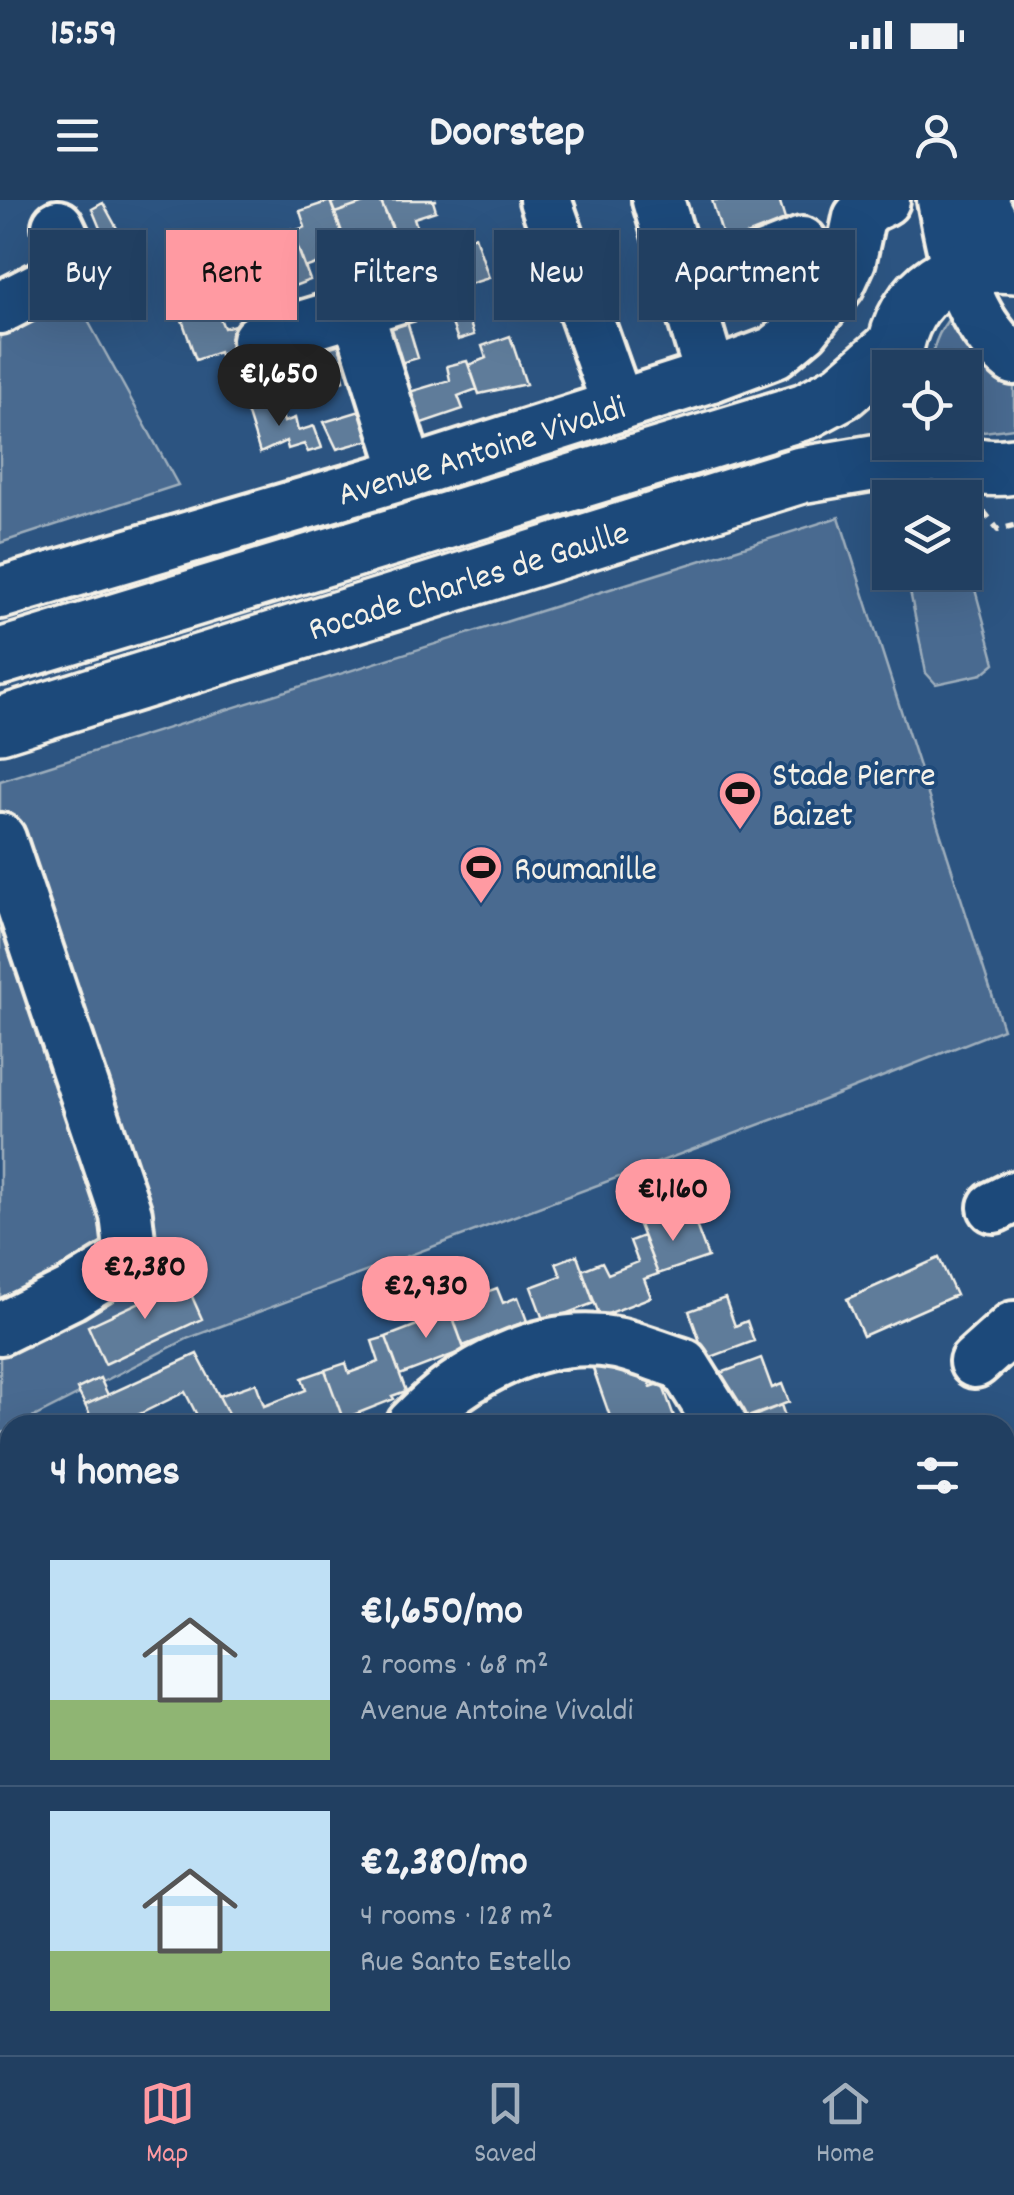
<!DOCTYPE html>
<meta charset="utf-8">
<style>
body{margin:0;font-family:Dekko,sans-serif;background:#294667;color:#f1f3f6;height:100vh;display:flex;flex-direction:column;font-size:38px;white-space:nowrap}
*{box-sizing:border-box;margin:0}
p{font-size:32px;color:#a2afbd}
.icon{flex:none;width:55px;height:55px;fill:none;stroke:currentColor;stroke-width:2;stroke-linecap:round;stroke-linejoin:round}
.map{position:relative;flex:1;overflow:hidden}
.details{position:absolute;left:0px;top:1215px;width:1015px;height:640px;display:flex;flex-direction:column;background:#213f61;border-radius:30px 30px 0 0;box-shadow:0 10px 40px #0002,0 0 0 2px #3e5876}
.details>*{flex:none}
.hud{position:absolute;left:30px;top:30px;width:955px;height:90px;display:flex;gap:20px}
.buttons{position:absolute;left:872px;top:150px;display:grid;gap:20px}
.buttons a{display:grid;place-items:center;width:110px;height:110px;border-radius:0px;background:#213f61;box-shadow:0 10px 40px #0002,0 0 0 2px #3e5876;font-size:50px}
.price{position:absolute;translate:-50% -85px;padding:0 22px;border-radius:35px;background:#ff9aa2;color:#111;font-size:32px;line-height:65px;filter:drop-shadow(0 2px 5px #0008)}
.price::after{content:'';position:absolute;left:50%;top:60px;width:30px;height:22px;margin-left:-15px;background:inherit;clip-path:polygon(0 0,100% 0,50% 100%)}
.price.current{background:#222;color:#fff}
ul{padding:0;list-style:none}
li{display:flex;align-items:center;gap:30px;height:250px;padding:0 50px}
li+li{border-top:2px solid #3e5876}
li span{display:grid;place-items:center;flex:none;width:280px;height:200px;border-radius:0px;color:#555}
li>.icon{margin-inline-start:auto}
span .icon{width:120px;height:120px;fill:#fffc;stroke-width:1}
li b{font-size:42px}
h2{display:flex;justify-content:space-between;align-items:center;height:120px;padding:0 50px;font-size:42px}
.tag{padding:0 35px;border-radius:0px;background:#213f61;box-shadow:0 10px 40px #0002,0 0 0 2px #3e5876;font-size:35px;line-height:90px}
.tag.current{background:#ff9aa2;color:#111}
.status{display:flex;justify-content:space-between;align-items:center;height:70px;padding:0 50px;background:#213f61;direction:ltr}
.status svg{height:28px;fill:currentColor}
header{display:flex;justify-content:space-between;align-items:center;height:130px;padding:0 50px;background:#213f61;font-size:45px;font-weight:700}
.tabs{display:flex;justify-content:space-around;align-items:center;height:140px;border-top:2px solid #3e5876;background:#213f61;font-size:28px;color:#a2afbd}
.tabs a{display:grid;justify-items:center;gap:5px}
.tabs .current{color:#ff9aa2}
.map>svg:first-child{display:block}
.green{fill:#496b90;stroke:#9eaebc;stroke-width:2.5}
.building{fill:#5e7b9a;stroke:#f4f1e8;stroke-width:2.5}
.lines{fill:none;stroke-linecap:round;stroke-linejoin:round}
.minor-casing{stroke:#f4f1e8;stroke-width:58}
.major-casing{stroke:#f4f1e8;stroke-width:62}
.path{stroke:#f4f1e8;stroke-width:6;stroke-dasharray:8 8;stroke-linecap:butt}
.minor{stroke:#1f4a7a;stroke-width:50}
.major{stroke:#1f4a7a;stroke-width:55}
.labels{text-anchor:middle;stroke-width:8;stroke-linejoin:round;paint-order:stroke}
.street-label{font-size:35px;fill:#f4f1e8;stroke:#1f4a7a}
.poi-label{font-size:35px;fill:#f4f1e8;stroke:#1f4a7a;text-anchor:start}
</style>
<div class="status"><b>15:59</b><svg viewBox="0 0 49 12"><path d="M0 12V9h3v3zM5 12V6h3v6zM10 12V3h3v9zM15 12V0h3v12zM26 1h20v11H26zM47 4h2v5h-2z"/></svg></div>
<header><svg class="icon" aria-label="menu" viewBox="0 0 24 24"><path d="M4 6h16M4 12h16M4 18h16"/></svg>Doorstep<svg class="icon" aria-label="person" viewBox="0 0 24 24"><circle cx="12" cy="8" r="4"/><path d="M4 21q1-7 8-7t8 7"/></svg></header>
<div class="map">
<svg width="1014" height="1855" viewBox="0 0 1014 1855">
<rect width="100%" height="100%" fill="#2c5481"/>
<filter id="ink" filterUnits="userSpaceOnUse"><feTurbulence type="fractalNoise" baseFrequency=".01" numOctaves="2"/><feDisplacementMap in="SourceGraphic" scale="20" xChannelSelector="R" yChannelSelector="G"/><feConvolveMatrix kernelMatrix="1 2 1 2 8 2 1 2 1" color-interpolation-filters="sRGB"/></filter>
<g filter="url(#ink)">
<path class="green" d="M70,88L178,285L0,343V123Z
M960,107L1014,175V228L984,232L965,224V168H931C932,142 942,124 960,107Z
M839,317L1003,829L806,907L189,1138L18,1225H10V1229L0,1234V581Z
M965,369L970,371L995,463L982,474L936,484L926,473L909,386L916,373L965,372Z"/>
<path class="building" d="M340,0H363L364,3L335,13L331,3Z
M363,0H380L401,50L353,63L335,13L364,3Z
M380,0H437L433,1L436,11L414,18L418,30L397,37Z
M712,0H779L786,23L725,43Z
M330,1L349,52L305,68L292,32L305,27L300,11Z
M103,3L119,32L104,38L92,9Z
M291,29L310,80L278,92L284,108L271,112L258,76L271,72L258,39Z
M475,36L489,78L457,88L453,78L439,82L429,52Z
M227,51L232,66L249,60L265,97L217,113L198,60Z
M353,63L364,95L348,100L337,69Z
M105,69L120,101L90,112L75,81Z
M214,104L224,128L238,124L245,145L256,156L224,167L219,152L196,160L180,114Z
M464,105L474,135L458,140L447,110Z
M403,108L418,158L390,166L374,116Z
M338,131L344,149L340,150L345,164L340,166L344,180L303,193L299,179L304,177L295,145Z
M510,136L526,184L479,194L469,165L486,158L482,146Z
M467,161L477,189L458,196L463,209L416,225L406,193L450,180L447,166Z
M277,198L284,222L295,218L298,231L314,226L322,248L308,252L304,244L288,249L286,241L260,253L246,208Z
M370,208L381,237L337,249L324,222Z
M693,1017L708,1057L658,1074L639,1025L660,1018L665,1028Z
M643,1036L658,1074L644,1079L651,1097L600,1117L582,1070L602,1062L608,1074L638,1062L630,1041Z
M577,1055L594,1103L544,1122L531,1087L561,1076L556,1063Z
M939,1058L956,1095L863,1136L847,1099Z
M185,1081L202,1119L105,1164L88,1126Z
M497,1088L503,1103L518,1097L527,1121L463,1146L446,1097L467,1089L470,1098Z
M725,1098L735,1126L747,1121L754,1141L706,1159L689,1111Z
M446,1101L465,1150L400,1175L386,1137L430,1120L425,1109Z
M386,1137L406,1191L392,1196L394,1199L343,1219L325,1170L346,1163L349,1173L379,1162L372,1141Z
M197,1154L234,1225H202L185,1192L117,1225L113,1220L95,1225L85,1205Z
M761,1158L772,1188L782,1184L789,1202L739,1222L721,1173Z
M590,1160L645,1169L651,1187L662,1183L677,1225H613Z
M325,1170L343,1219L327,1225H234L219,1196L256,1183L264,1206L306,1190L302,1178Z
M100,1178L108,1195L85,1205L77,1189Z
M781,1205L788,1225H744L742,1219Z
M1014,1248V1287L1005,1289V1251Z
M10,1306V1366L0,1371V1311Z
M1014,1414V1466L1005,1441V1417Z
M1014,1570V1643L1005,1646V1623L1008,1622L1005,1573Z
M0,1702L10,1722V1737L0,1742Z
M1014,1780V1824L1005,1827V1783Z
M328,1845H383L386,1855H332Z
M439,1845H477L481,1855H443Z
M601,1845H655L628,1855H605Z
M777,1845H850V1846L825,1855H780Z"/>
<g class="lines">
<g class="minor-casing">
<g id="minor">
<path d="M545,0L618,206"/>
<path d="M658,0L711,176"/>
<path d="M943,0C954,58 965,121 1014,159"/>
<path d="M981,0L1014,65"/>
<path d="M685,89L802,43"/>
<path d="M0,108L78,68L58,26"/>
<path d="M357,110L419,91"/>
<path d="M258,140L357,110L408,273"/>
<path id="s1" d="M0,393L408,273L711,176L775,152L804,128L839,84L850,60L859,18L869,7L884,0"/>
<path d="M0,639L126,1014L131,1057L71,1094L0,1129"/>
<path d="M994,1007L1014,997"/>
<path d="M975,1162L1014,1127"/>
<path d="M412,1225C462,1172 542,1129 616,1143C638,1147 661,1158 683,1164L721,1225"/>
<path d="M0,1402L10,1397"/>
<path d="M1005,1499L1014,1507"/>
<path d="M0,1644L10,1664"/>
<path d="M42,1845L47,1855"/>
<path d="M417,1845L419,1855"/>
<path d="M729,1845L737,1855"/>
<path d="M249,1855L275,1845"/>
<path d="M883,1855L900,1848L955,1855"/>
</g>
</g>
<g class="major-casing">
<g id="major">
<path d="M893,168C896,99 946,58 1014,65"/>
<path d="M927,242C952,264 982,271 1014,266"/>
<path d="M0,457L806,211L843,191L894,147"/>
<path id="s2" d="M0,525L801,275L938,252"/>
</g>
</g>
<path class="path" d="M984,312L998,330L1014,326"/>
<use href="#minor" class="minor"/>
<use href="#major" class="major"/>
</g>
</g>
<defs>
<g id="stadium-pin" transform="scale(2.25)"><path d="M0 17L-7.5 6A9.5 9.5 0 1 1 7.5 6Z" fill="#ff9aa2" stroke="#1f4a7a"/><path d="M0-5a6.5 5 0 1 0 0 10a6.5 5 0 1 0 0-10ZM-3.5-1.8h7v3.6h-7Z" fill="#111"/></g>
</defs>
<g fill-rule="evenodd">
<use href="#stadium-pin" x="740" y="593"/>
<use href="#stadium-pin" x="481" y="667"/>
</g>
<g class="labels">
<g class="street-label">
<text dy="12" stroke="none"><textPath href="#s1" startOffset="502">Avenue Antoine Vivaldi</textPath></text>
<text dy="12" stroke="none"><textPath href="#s2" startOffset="490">Rocade Charles de Gaulle</textPath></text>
</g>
<g class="poi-label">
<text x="772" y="585">Stade Pierre<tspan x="772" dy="40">Baizet</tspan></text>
<text x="514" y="679">Roumanille</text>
</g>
</g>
</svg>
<div class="buttons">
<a><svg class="icon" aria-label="locate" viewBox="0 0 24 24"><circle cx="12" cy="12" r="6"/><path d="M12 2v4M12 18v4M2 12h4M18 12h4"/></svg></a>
<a><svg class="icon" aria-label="layers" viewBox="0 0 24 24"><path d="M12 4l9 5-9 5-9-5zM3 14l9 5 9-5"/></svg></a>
</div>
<b class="price current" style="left:279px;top:229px">€1,650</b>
<b class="price" style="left:673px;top:1044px">€1,160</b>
<b class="price" style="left:145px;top:1122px">€2,380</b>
<b class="price" style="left:426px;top:1141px">€2,930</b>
<div class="hud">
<a class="tag">Buy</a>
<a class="tag current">Rent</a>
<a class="tag">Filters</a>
<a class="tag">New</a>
<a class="tag">Apartment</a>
</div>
<section class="details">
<h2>4 homes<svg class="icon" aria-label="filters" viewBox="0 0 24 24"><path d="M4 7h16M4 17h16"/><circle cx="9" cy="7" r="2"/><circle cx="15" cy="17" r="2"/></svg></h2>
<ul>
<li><span style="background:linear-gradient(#bfe0f5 70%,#8fb573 0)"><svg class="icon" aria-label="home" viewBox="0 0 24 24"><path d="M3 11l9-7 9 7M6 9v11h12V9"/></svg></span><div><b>€1,650/mo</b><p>2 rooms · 68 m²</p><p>Avenue Antoine Vivaldi</p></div></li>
<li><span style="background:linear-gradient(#bfe0f5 70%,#8fb573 0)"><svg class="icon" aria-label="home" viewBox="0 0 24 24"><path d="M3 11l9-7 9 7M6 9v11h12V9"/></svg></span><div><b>€2,380/mo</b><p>4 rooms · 128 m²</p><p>Rue Santo Estello</p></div></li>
</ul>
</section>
</div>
<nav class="tabs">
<a class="current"><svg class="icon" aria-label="map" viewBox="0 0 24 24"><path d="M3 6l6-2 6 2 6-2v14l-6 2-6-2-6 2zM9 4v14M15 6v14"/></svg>Map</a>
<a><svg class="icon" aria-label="saved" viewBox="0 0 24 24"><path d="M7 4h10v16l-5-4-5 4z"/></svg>Saved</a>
<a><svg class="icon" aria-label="home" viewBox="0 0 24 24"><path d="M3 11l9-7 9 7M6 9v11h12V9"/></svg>Home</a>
</nav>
